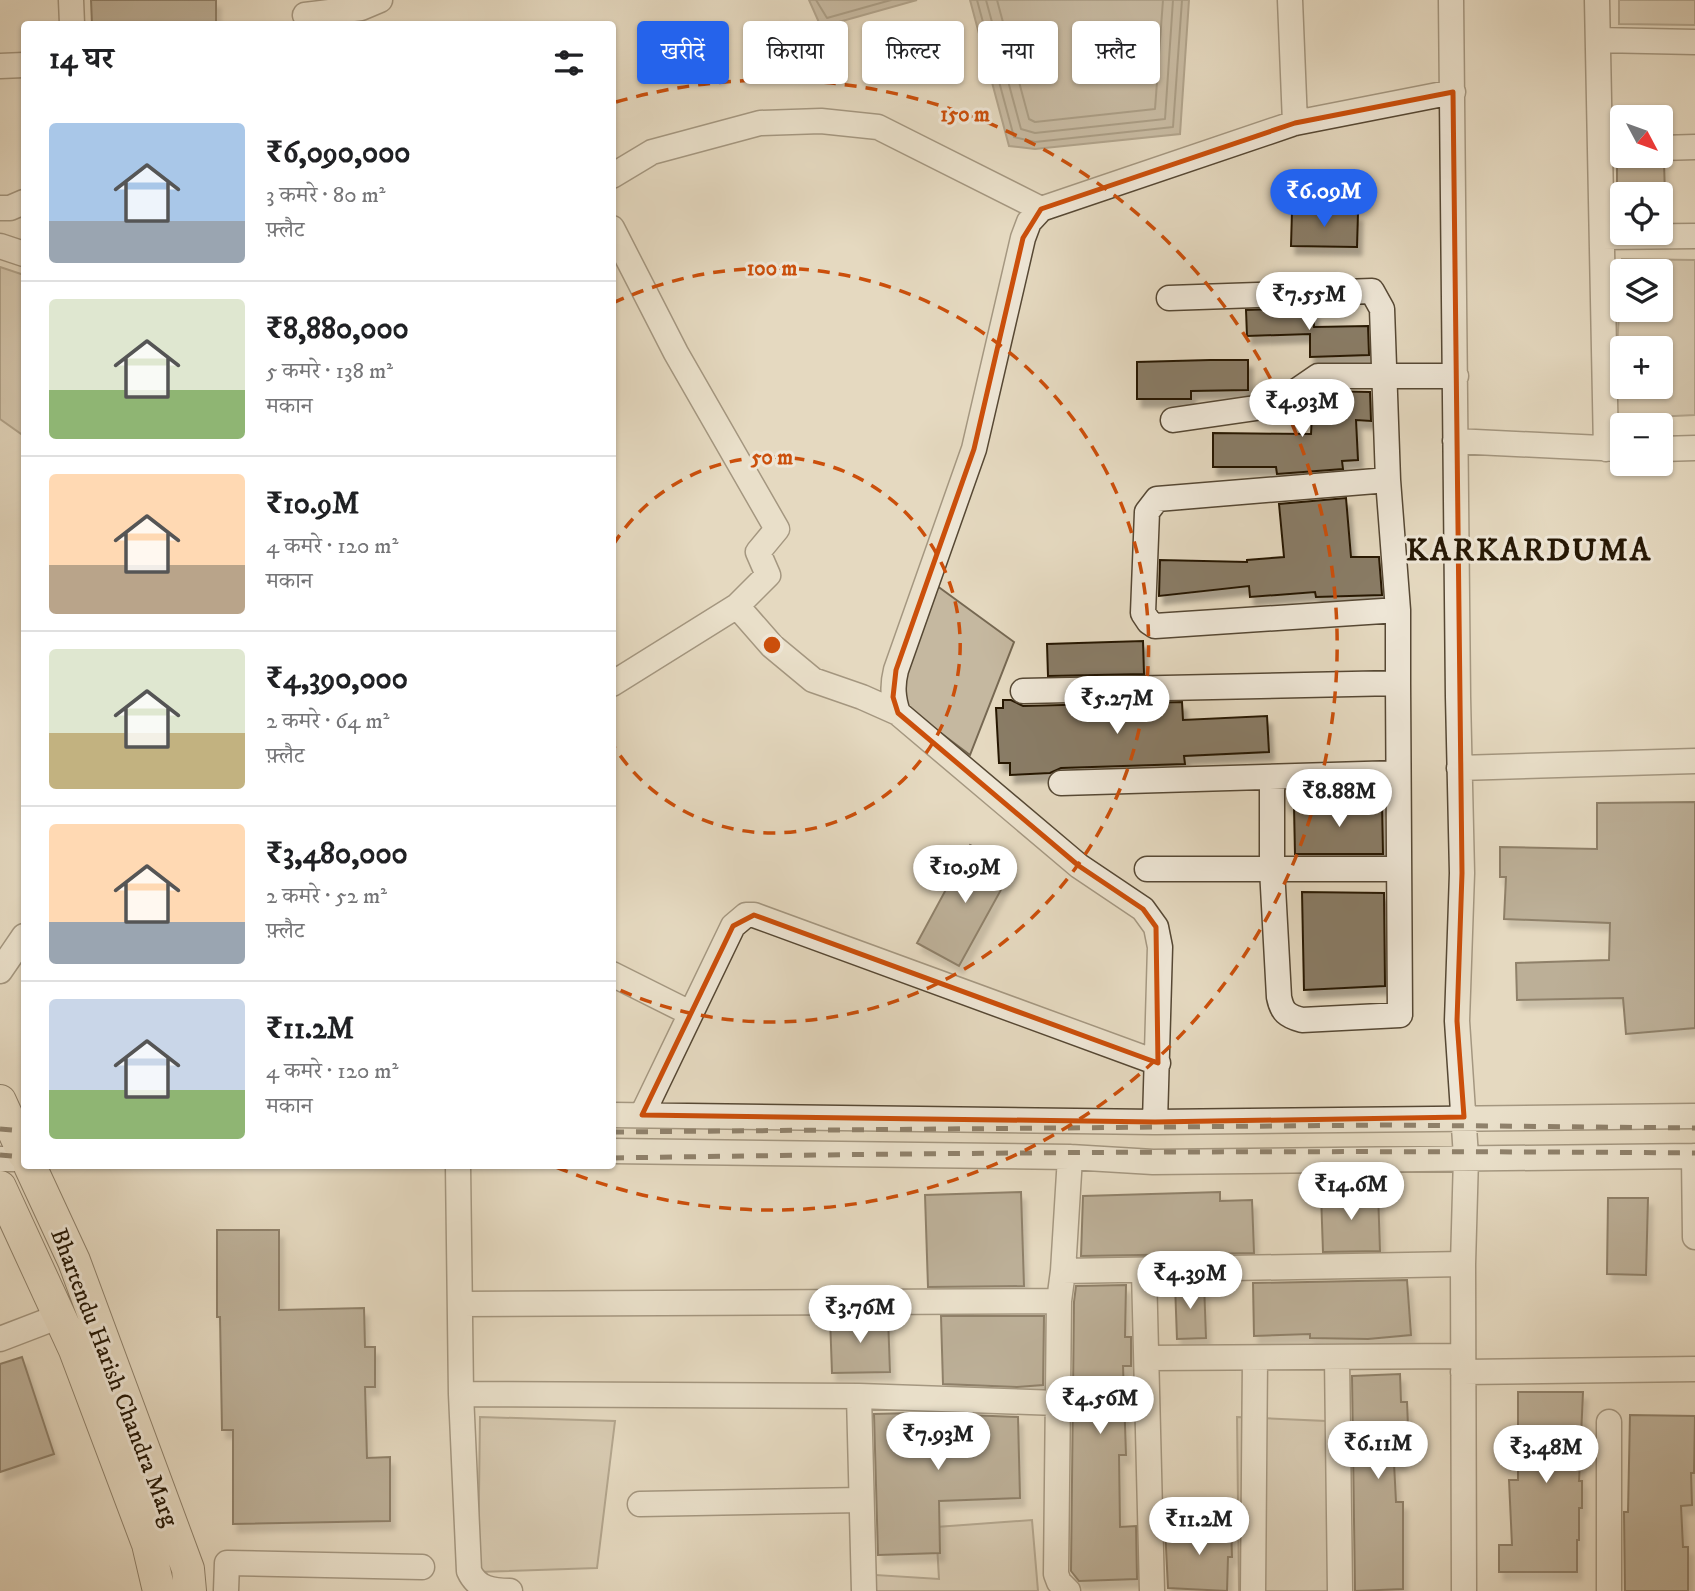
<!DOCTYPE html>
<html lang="hi">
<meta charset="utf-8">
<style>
body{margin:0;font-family:"IM FELL DW Pica","Noto Serif Devanagari",serif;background:#f6f6f6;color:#202124;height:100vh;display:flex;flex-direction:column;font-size:26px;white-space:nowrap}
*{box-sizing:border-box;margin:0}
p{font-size:23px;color:#757577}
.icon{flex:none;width:38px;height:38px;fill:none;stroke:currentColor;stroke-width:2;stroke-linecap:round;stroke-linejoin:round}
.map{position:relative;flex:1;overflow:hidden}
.sheet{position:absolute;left:21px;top:21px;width:595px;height:1148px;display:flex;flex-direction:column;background:#fff;border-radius:7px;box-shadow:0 2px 5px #0004}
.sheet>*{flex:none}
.top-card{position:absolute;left:637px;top:21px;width:665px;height:63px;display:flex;gap:14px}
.needle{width:46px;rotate:131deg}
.controls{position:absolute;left:1610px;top:105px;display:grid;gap:14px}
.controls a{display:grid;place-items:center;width:63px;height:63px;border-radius:7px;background:#fff;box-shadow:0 2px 5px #0004;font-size:35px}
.price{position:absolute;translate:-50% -60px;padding:0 16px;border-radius:24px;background:#fff;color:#222;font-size:23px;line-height:46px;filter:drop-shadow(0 2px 4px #0008)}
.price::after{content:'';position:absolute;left:50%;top:42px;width:21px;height:16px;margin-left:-10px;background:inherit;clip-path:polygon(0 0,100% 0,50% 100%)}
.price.active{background:#2563eb;color:#fff}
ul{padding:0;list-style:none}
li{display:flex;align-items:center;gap:21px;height:175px;padding:0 28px}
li+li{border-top:2px solid #e0e0e0}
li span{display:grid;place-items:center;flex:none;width:196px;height:140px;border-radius:7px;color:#555}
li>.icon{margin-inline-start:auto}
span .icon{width:84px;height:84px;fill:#fffc;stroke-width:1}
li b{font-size:30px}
h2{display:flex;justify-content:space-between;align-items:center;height:84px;padding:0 28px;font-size:30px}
.chip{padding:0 24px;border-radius:7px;background:#fff;box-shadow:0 2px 5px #0004;font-size:24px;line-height:63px}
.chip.active{background:#2563eb;color:#fff}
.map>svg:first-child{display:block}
.green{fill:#c5b8a0;stroke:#766852;stroke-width:2;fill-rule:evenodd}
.water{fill:#a49780;stroke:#72644f;stroke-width:2}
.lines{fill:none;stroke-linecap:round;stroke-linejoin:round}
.shore{stroke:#655842;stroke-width:2}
.building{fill:#897c66;stroke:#261805;stroke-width:2;filter:url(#shadow)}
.minor-casing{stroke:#564834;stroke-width:27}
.major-casing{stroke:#261805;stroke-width:34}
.minor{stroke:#eee6d6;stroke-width:24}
.major{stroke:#e5d9c0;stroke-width:32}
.rail{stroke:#261805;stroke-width:5;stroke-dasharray:12 12;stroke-linecap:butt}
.marked{fill:none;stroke:#cb4f0b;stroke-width:5;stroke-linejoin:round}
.ring{fill:none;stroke:#cb4f0b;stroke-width:3.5;stroke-dasharray:12 9}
.labels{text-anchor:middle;stroke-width:6;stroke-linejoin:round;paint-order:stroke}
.street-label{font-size:24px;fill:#261805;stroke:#eee6d6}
.district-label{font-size:32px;font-weight:bold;letter-spacing:2px;fill:#261805;stroke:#eee6d6}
.centre{fill:#cb4f0b;stroke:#eee6d6;stroke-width:3.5}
.ring-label{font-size:21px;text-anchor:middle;font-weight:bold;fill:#cb4f0b;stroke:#eee6d6;stroke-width:6;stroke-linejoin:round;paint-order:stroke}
</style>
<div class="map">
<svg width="1695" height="1591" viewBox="0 0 1695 1591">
<defs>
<filter id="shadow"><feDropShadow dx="4.5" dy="8" stdDeviation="2" flood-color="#0004"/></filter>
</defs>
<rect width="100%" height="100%" fill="#e5d9c0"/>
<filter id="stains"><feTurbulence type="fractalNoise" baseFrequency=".00286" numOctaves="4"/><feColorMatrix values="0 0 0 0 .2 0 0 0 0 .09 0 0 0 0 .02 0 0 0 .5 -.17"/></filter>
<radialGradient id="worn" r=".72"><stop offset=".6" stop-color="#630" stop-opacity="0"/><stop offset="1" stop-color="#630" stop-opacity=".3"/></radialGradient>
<path class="green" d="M1619,0H1695V25L1619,24Z
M1622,259L1695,260V415L1613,419ZM1622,271H1661V310H1622ZM1622,348H1661V387H1622Z
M0,267L24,275V436L0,419Z
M929,580L1014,642L970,755L881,688Z
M480,1417L615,1421L597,1568L478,1572Z
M1237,1417L1326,1421L1333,1591H1239Z
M1032,1520L1038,1591H861L860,1574L939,1579L936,1527Z"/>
<path class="water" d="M809,0H917L821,27Z
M970,0H1189L1180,134L1035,149L1009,146Z"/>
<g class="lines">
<path class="shore" d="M816,0L827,18L891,0
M977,0L1014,137L1035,142L1173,127L1182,0
M986,0L1021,129L1035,133L1165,119L1173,0
M997,0L1029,119L1035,122L1155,109L1163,0"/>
</g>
<path class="building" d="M91,0H216V24H92Z
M1649,156L1655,161L1664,163L1665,194H1617V164L1629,162L1635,157Z
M1292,211L1358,213L1357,247L1291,246Z
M1309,308L1313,310L1314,327L1368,326L1369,355L1310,357V334L1247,336L1246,310Z
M1210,360H1248V390L1191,391V399H1137V362Z
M1323,391L1370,392L1371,421L1356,420L1358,460L1342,461L1343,469L1277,474L1276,467H1213V433L1311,434L1313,397Z
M1346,498L1351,557H1379L1382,595L1316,597L1315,592L1250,597L1249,586L1159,596L1160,560L1247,562V560L1284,557L1279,504Z
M1143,641L1144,674L1048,676L1047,644Z
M1003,700H1011L1023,706L1182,702L1183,720L1267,716L1269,752L1184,756L1185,764L1061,768L1050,773L1010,775V763H999L996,708H1003Z
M1695,802V1028L1626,1034L1623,998L1517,1000L1516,963L1609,960L1610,923L1504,919L1506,877H1500V847L1597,849V803Z
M1382,804L1383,854H1295L1294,806Z
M970,845L1013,868L959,966L917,943Z
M1302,892L1384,893L1385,986L1304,990Z
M1021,1192L1024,1286L928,1287L925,1195Z
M1220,1192V1201L1252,1200L1254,1253L1081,1256L1083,1196Z
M1378,1192L1380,1251L1323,1252L1321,1194Z
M1608,1198H1648L1646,1275L1607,1274Z
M217,1230H279V1310L364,1308L365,1347H375V1387H365L367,1458L390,1457V1521L233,1524V1430H222L220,1317H217Z
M1407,1280L1411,1335L1368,1339L1310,1338V1334L1254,1336L1253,1283Z
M1204,1283L1206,1338L1177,1339L1175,1284Z
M1126,1285L1125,1337H1131V1366H1123L1126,1455H1119L1120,1527L1136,1526L1137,1579L1079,1581L1071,1571L1074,1302L1076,1286Z
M941,1316H1044L1043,1385L1017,1387L943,1384Z
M830,1317H888L890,1372L832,1373Z
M22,1357L54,1454L0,1472V1364Z
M1400,1374L1401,1402H1407L1408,1427L1401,1428L1402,1462L1394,1463L1396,1502H1403V1589L1355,1591L1352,1376Z
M1518,1392H1583L1579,1481H1582V1508H1579V1540H1577V1572H1499V1545H1512L1509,1480H1518Z
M913,1413L1018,1417L1020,1498L939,1501L940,1553L878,1555L874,1414Z
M1630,1415L1695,1416L1694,1473H1691L1692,1505L1681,1506L1683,1547H1688V1591H1625L1624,1512H1628Z
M1231,1524L1232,1557H1228L1227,1591L1168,1588L1165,1527Z"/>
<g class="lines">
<g class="minor-casing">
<path id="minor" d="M71,0L72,24
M1290,0L1295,123
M1451,0L1458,697L1462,873L1457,1021L1466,1157L1463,1264L1464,1591
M1597,0L1606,449
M305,15L361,8L380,0
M1598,40L1695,42
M0,66L24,65
M1661,148L1695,147
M1600,149H1622
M612,176L652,152L760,123L821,121L878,127L1041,209
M0,208H10L24,202
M612,228L676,353L777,529L758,552L768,575L737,606L612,684
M1602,237L1695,236
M0,246L24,254
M1169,298L1372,291L1382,309L1388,480L1398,610V683
M1173,420L1276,405L1318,376H1456
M1455,441L1622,449
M1661,449L1695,448
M1388,480L1157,499L1147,512L1143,613L1149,622L1155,626L1398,610
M737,606L772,646L813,680L862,697L898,713
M1023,691L1398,683L1400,1015L1302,1020C1287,1016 1282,1012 1279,997L1272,869V778
M1459,768L1695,761
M1061,783L1398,773
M1147,869H1399
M0,971L24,936
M612,974L690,1013
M612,1115L1155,1122L1695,1116
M642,1115L733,926L746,915H754L1158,1063
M1155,1122L1160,947L1156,927L1143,909L1079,866L898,713C893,698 892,686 896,670L974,449L1023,238L1029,222L1041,209L1295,123L1453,92
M612,1151L1070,1157L1153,1162L1695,1156
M1694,1156L1695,1237
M0,1159H24
M458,1166L461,1394L469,1571C477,1589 493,1591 510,1591
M1063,1271L1463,1264
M1144,1271L1152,1591
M460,1304L1059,1301
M0,1339L60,1316
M1337,1357L1340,1591
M1147,1358L1463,1356
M1463,1372L1695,1369
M461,1394L859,1396L1057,1403
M859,1396L864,1591
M640,1504L861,1500
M226,1591L227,1563L422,1567
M1068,1591L1059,1582L1056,1574L1059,1301L1063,1271L1070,1157
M1253,1591L1255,1358
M1609,1591V1422"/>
</g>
<g class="major-casing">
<path id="major" d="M0,1101L24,1154
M30,1166L74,1261L188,1569L190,1591
M0,1187L75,1350L148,1544L159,1591"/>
</g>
<use href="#minor" class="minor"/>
<use href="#major" class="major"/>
<path class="rail" d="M0,1129L24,1131
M612,1132L1387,1125L1695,1128
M0,1155L24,1157
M612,1158C973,1152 1334,1150 1695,1153"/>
</g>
<path d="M0 0H1695V1591H0ZM1453,92L1462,873L1457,1021L1464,1117L1155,1122L642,1115L733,926L754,915L1158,1063L1156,927L1143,909L1079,866L898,713L893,697L896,670L974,449L1023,238L1041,209L1295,123Z" fill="#e5d9c0" fill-opacity=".55" fill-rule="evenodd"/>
<path class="marked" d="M1453,92L1462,873L1457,1021L1464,1117L1155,1122L642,1115L733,926L754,915L1158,1063L1156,927L1143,909L1079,866L898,713L893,697L896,670L974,449L1023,238L1041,209L1295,123Z"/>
<g class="ring">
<path d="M613 545A188 188 0 1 1 613 745"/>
<path d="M613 303A377 377 0 1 1 613 987"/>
<path d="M616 102A565 565 0 1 1 556 1167"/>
</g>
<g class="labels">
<g class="street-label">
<text transform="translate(115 1377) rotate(69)" y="8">Bhartendu Harish Chandra Marg</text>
</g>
<g class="district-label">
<text x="1529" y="560">KARKARDUMA</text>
</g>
</g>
<circle cx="772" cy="645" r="10" class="centre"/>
<g class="ring-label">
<text x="965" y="121">150 m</text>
<text x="772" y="275">100 m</text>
<text x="772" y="464">50 m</text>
</g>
<rect width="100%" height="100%" filter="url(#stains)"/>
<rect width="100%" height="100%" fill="url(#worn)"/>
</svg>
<div class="controls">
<a><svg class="needle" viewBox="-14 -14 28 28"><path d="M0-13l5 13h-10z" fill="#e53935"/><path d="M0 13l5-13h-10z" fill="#757577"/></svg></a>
<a><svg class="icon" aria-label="locate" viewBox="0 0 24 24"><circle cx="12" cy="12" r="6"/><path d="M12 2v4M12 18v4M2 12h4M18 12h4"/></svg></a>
<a><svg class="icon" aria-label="layers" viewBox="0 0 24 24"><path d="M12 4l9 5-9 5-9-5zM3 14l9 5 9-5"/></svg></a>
<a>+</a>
<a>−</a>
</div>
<b class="price active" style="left:1324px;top:229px">₹6.09M</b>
<b class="price" style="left:1309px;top:332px">₹7.55M</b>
<b class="price" style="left:1302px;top:439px">₹4.93M</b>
<b class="price" style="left:1117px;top:736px">₹5.27M</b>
<b class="price" style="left:1339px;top:829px">₹8.88M</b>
<b class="price" style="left:965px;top:905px">₹10.9M</b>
<b class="price" style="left:1351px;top:1222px">₹14.6M</b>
<b class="price" style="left:1190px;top:1311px">₹4.39M</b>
<b class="price" style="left:860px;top:1345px">₹3.76M</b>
<b class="price" style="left:1100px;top:1436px">₹4.56M</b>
<b class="price" style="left:938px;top:1472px">₹7.93M</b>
<b class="price" style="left:1378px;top:1481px">₹6.11M</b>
<b class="price" style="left:1546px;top:1485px">₹3.48M</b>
<b class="price" style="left:1199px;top:1557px">₹11.2M</b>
<div class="top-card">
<a class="chip active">खरीदें</a>
<a class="chip">किराया</a>
<a class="chip">फ़िल्टर</a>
<a class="chip">नया</a>
<a class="chip">फ़्लैट</a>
</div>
<section class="sheet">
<h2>14 घर<svg class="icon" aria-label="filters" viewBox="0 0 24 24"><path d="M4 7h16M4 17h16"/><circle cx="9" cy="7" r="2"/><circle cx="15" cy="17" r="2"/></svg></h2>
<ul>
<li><span style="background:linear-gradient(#a9c7e8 70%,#9aa5b1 0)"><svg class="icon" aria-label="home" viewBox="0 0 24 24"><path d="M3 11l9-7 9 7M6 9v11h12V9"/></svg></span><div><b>₹6,090,000</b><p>3 कमरे · 80 m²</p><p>फ़्लैट</p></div></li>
<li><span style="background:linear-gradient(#dfe7d0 65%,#8fb573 0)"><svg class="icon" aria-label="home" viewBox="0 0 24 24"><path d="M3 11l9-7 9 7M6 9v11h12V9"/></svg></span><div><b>₹8,880,000</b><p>5 कमरे · 138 m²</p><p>मकान</p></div></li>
<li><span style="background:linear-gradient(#ffd9b3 65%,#b9a48a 0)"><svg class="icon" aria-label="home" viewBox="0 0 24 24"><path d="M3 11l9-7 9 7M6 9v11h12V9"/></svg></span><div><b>₹10.9M</b><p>4 कमरे · 120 m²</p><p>मकान</p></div></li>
<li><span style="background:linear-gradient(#dfe7d0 60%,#c2b280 0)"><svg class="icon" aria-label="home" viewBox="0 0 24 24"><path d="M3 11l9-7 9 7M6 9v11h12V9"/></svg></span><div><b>₹4,390,000</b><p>2 कमरे · 64 m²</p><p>फ़्लैट</p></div></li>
<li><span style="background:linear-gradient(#ffd9b3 70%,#9aa5b1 0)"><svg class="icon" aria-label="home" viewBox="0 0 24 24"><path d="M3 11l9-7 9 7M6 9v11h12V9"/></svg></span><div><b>₹3,480,000</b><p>2 कमरे · 52 m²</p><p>फ़्लैट</p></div></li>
<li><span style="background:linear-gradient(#c9d6e8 65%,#8fb573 0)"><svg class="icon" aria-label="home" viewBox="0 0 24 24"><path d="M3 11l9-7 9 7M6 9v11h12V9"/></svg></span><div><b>₹11.2M</b><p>4 कमरे · 120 m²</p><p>मकान</p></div></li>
</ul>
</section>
</div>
